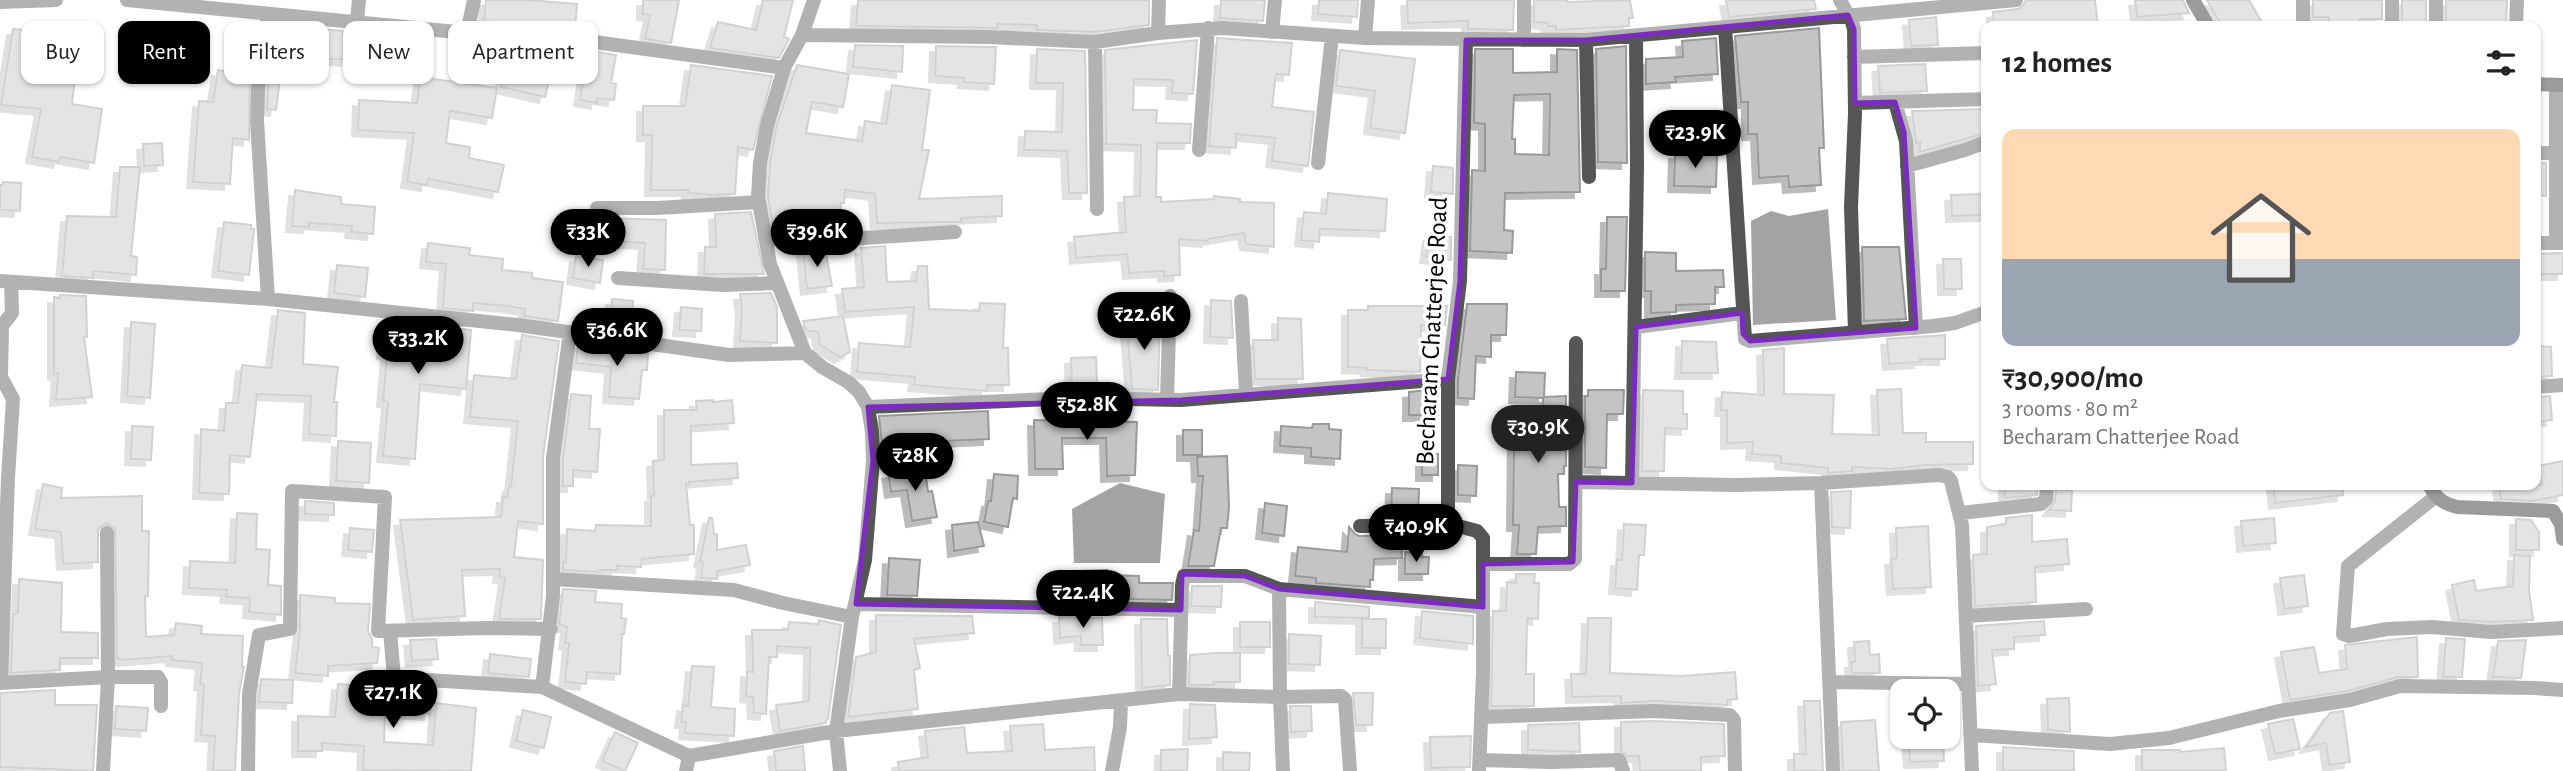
<!DOCTYPE html>
<meta charset="utf-8">
<style>
body{margin:0;font-family:"Alegreya Sans",sans-serif;background:#f6f6f6;color:#222;height:100vh;display:flex;flex-direction:column;font-size:26px;white-space:nowrap}
*{box-sizing:border-box;margin:0}
p{font-size:23px;color:#767676}
.icon{flex:none;width:38px;height:38px;fill:none;stroke:currentColor;stroke-width:2;stroke-linecap:round;stroke-linejoin:round}
.map{position:relative;flex:1;overflow:hidden}
.side{position:absolute;left:1981px;top:21px;width:560px;height:469px;display:flex;flex-direction:column;background:#fff;border-radius:14px;box-shadow:0 2px 5px #0004}
.side>*{flex:none}
.hud{position:absolute;left:21px;top:21px;width:665px;height:63px;display:flex;gap:14px}
.buttons{position:absolute;left:1890px;top:679px;display:grid;gap:14px}
.buttons a{display:grid;place-items:center;width:70px;height:70px;border-radius:14px;background:#fff;box-shadow:0 2px 5px #0004;font-size:35px}
.price{position:absolute;translate:-50% -60px;padding:0 16px;border-radius:24px;background:#000;color:#fff;font-size:23px;line-height:46px;filter:drop-shadow(0 2px 4px #0008)}
.price::after{content:'';position:absolute;left:50%;top:42px;width:21px;height:16px;margin-left:-10px;background:inherit;clip-path:polygon(0 0,100% 0,50% 100%)}
.price.selected{background:#222;color:#fff}
ul{padding:0;list-style:none}
li{display:grid;align-content:center;gap:14px;height:371px;padding:0 21px}
li+li{border-top:2px solid #e0e0e0}
li span{display:grid;place-items:center;height:217px;border-radius:14px;color:#555}
li>.icon{margin-inline-start:auto}
span .icon{width:126px;height:126px;fill:#fffc;stroke-width:1}
li b{font-size:30px}
h2{display:flex;justify-content:space-between;align-items:center;height:84px;padding:0 21px;font-size:30px}
.pill{padding:0 24px;border-radius:14px;background:#fff;box-shadow:0 2px 5px #0004;font-size:24px;line-height:63px}
.pill.selected{background:#000;color:#fff}
.map>svg:first-child{display:block}
.water{fill:#a3a3a3}
.building{fill:#c4c4c4;stroke:#999;stroke-width:2;fill-rule:evenodd;filter:url(#shadow)}
.lines{fill:none;stroke-linecap:round;stroke-linejoin:round}
.street{stroke:#555;stroke-width:14}
.secondary{stroke:#222;stroke-width:14}
.marked{fill:none;stroke:#7b2cbf;stroke-width:5;stroke-linejoin:round}
.labels{text-anchor:middle;stroke-width:7;stroke-linejoin:round;paint-order:stroke}
.street-label{font-size:26px;fill:#000;stroke:#fff}
</style>
<div class="map">
<svg width="2563" height="771" viewBox="0 0 2563 771">
<defs>
<filter id="shadow"><feDropShadow dx="-6" dy="6" stdDeviation="0" flood-color="#0004"/></filter>
</defs>
<rect width="100%" height="100%" fill="#fff"/>
<path class="water" d="M1828,209L1836,320L1753,325L1751,221L1771,211L1789,216Z
M1120,483L1165,494L1160,563H1074L1072,509Z"/>
<path class="building" d="M486,0H527L577,4L575,31L510,26V24L484,21Z
M643,0H679L671,43L645,39L650,15L643,14Z
M763,0H793L784,37L789,39L779,58L710,48L718,22L756,30Z
M858,0H1149V25L1095,32L1037,30V25L997,24V28L856,26Z
M1221,0H1265L1263,21L1220,18Z
M1319,0H1358L1357,17L1318,14Z
M1407,0H1514L1513,30L1468,29V21L1408,23Z
M1534,0H1567V2L1630,0L1633,18H1629V26L1556,30V26H1548L1547,23L1534,22Z
M1726,0H1814L1816,9L1729,17Z
M2026,0H2095L2098,26H1994L1993,12L2018,9L2022,7Z
M2135,0H2183L2189,13L2137,17Z
M2207,0H2249L2264,26H2222Z
M2313,0H2382V19H2360V26H2329V17H2313Z
M2402,0H2426V26H2402Z
M2446,0H2507L2506,26H2446Z
M1936,17L1938,45L1911,46L1909,20Z
M1819,28L1824,148H1819L1821,185L1789,187L1788,176L1759,178L1757,134H1748V102H1741L1735,36Z
M13,29L46,32L43,64L76,68L72,104L102,109L94,163L60,157L59,162L32,157L41,109L1,105Z
M322,29L343,31V33L349,34L347,60L320,58Z
M1217,38L1292,43L1289,75L1276,74L1272,107L1314,112L1308,166L1272,161L1275,138L1236,134V148L1209,146Z
M1716,38L1718,74L1675,77L1676,82L1646,84V59L1683,57L1682,41Z
M1197,40L1193,94L1172,93L1173,80L1134,79L1133,110H1157L1156,123L1191,124L1190,143H1157L1156,197H1161V202L1214,199V196L1240,199V202L1274,203V247L1246,244L1244,233L1208,239V241L1179,239L1180,275L1164,276V271L1129,273L1127,254L1076,258L1074,237L1126,232L1124,197L1140,196L1141,145L1106,144L1105,50Z
M165,42L184,44L179,77L161,75Z
M507,45L525,46L521,70L550,77L545,97L501,87Z
M855,45L903,46L902,72L853,67Z
M936,46L996,47L994,84L964,82V78L935,76Z
M1626,46L1627,163L1598,162L1596,49Z
M1037,49L1085,51L1087,193H1069L1067,151L1024,150L1025,131L1062,132L1063,83H1036Z
M1475,49H1513V73L1557,72V49L1577,50L1580,192L1505,193L1504,230L1513,231L1512,253L1470,251L1472,170L1485,171V124L1474,123ZM1550,94L1549,155L1515,154V139H1512L1514,95Z
M1340,50L1415,59L1405,133L1370,128L1375,91L1336,86Z
M592,51L616,55L611,83L616,84L614,100L597,98V103L580,100L585,67L589,68Z
M1925,64L1927,91L1880,93L1878,66Z
M691,65L772,76L753,150L738,147L735,194L715,195L688,193V190H651L652,135H643V106H685Z
M797,65L849,74L843,107L812,102L806,133L862,141L865,121L886,124L892,85L930,90L922,150H929L919,199L1002,196V216L961,218V222L877,223L875,194L845,190L844,203H841L838,230L801,229L799,214L783,215L782,229H773L768,196L770,164L776,128Z
M218,70L250,75L249,140L233,138L230,184L193,182L199,101L213,102Z
M269,77L280,79L276,110L267,109Z
M420,77L497,88L492,118L450,111L446,143L470,147L469,158L504,165L498,192L428,179L427,185L407,182L414,133L358,130L359,100L417,103Z
M1986,109V133L1920,152V142L1916,143L1912,111Z
M162,143L163,165L144,166L143,144Z
M1675,153L1717,155L1716,187L1674,186Z
M2537,163H2546V196L2536,195Z
M1433,166L1453,168V194L1431,192Z
M120,167H140L131,256L137,257L136,275L93,271V278L62,276L67,216L116,217Z
M3,182L21,183L20,211L0,210V185H2Z
M295,190L341,197V204L375,207L373,234L351,232L352,226L309,223V227L292,226Z
M1328,193L1387,199L1385,231L1320,229L1319,242L1301,240L1304,212L1326,214Z
M1986,194V215L1952,216L1951,195Z
M751,212L764,274H704L705,247H716L715,214Z
M1607,217H1627L1625,291H1601V269H1606Z
M605,218L666,220L665,270L643,269L645,243L604,241Z
M224,222L251,225V229H254L249,275L218,271Z
M1429,235L1451,237V260L1426,257Z
M428,243L470,248L469,255L503,259L502,270L532,273V278L563,282L558,321L524,316L525,309L508,306L473,303V311L443,308L446,264L426,262Z
M885,246L887,282L916,281L918,266H927L929,309L979,311L980,303L1005,304L1003,348H1008L1009,385H987V391L914,385L915,377L857,372L859,343L910,347L914,307L845,312L842,289L864,287L861,248Z
M1862,247H1899L1906,319L1864,321Z
M803,249H825L832,286L807,289Z
M1645,252L1676,253V271L1723,270L1724,287H1715V304L1676,305V312L1651,313V291H1645Z
M2563,253V274H2536V254Z
M576,256L603,260L600,283L573,278Z
M1943,259H1961L1962,289H1944Z
M337,265L368,268L365,297L334,293Z
M771,293L777,307V343L740,341L742,310L740,294Z
M60,295L86,296L87,337H84L92,397L56,400L58,373L54,374V297L60,298Z
M612,299L633,301L631,331L610,328Z
M1211,300L1231,301L1233,338L1210,337Z
M1467,304H1507L1506,335H1491V357L1476,356L1474,399L1458,398V380Z
M1368,306H1447L1445,325H1421L1420,372L1367,370V368L1348,367V310H1368Z
M681,307L702,309L701,331L679,330Z
M278,310L305,313L303,364L338,367L334,402H337L336,436L309,434L311,396L257,394L250,457L230,455L229,494L199,493L201,429L224,431L226,403H238L242,365L271,368Z
M843,316L850,352L840,357L820,345L818,332L806,330L803,321Z
M1160,317L1158,390L1132,389L1126,318Z
M1278,318L1301,319L1303,379H1255L1253,340H1278Z
M386,321L471,330L466,389L420,384L415,459L383,456L388,402L383,401L387,354L383,353Z
M131,322L155,324L150,398L127,396Z
M522,335L559,341L543,457V524L518,521L514,557L543,560L541,619H499L505,578L499,577L500,569L462,570L465,616L413,620L400,520L501,517L503,497H507L509,486H511L518,421L470,417L474,375L516,379Z
M1945,335V359H1920V362L1889,364L1887,339Z
M1682,341L1716,342L1718,373H1681Z
M578,343L648,353L647,370H642L639,399L609,397L611,367L576,363Z
M2536,346L2551,347L2552,376L2536,377Z
M1784,348V394L1834,395L1832,434L1879,435L1877,390L1901,389L1903,433H1926V442H1973V464L1926,465L1892,469L1852,467V471L1828,473V468L1781,463V456L1752,454L1753,442L1727,443V410H1721L1722,392L1764,395L1763,350Z
M1096,357L1097,383H1086V389L1072,388L1071,358Z
M1516,372L1545,373L1544,397L1566,396V466H1564V474H1558L1559,507H1566V526L1538,527L1536,554H1517L1519,525H1513L1514,428H1544L1543,398L1515,397Z
M1438,389V415H1409V392Z
M1588,390H1624L1623,414H1607L1606,468L1585,467V396H1588Z
M1643,390L1683,391V414H1687V429L1665,428L1664,471H1642Z
M571,394L591,396L589,429H600L597,472L573,470V486H563V459Z
M2550,396L2552,420L2536,422V397Z
M713,400V402L732,400L734,423L691,426V465L737,463L738,478L689,482V484H686L690,525H694V554L642,559L641,567L617,566V570H598V572L563,570V562L566,563L567,529L595,531L596,525L651,526V496H654L653,461L664,460V410H697L696,401Z
M1073,408H1086V421L1137,422L1135,475L1107,476L1106,438H1062L1063,469H1035L1034,420L1073,421Z
M988,411L989,439L882,444L879,416Z
M1313,424H1329V429L1341,430L1340,459L1311,457V448L1280,446L1281,426L1312,428Z
M132,426L153,427L151,460L131,459Z
M1183,430H1202V455H1183Z
M338,441L371,443L369,483L336,481Z
M1422,454H1438V475H1422Z
M1227,456L1229,507L1227,528H1221L1214,566H1188L1194,530L1199,531L1203,476H1198L1197,457Z
M2563,461V495L2533,501L2501,499L2499,485H2542L2538,466Z
M1458,465L1477,466L1476,496L1458,495Z
M925,469L928,492L932,491L937,517L912,521L907,490L891,492L888,473Z
M994,474L1018,476L1017,499L1013,498L1008,527L984,522L988,501H991Z
M43,484L62,488L61,498L142,496V531H149L148,596H145L146,637L174,635L176,623L202,626L201,634L243,636L242,667H244L239,694L235,771H213L215,736L201,735L204,685L200,684L202,663L172,660V656L123,660L117,658L115,528L106,523L98,529V562L63,564L61,532L35,529Z
M2005,485H2037V495L2005,498Z
M2273,485H2342L2343,495L2275,503Z
M1392,488L1419,489L1418,516H1391Z
M2056,489L2072,490L2071,511L2049,510L2055,501Z
M1851,491L1850,528L1832,527L1831,492Z
M305,501L334,503V515L305,514Z
M1265,503L1287,506L1284,536L1262,533Z
M237,513L257,514L256,549L270,550L268,585L281,586V615L249,612L250,598L226,597L227,590L189,588L190,561L235,563Z
M2032,515V542L2067,539L2069,564L2035,567L2036,602L1975,606L1973,555L1987,554V527L2006,524V518Z
M709,518H712L714,534H717V550L746,545L750,565L717,571V579L701,578L703,562L700,561Z
M2274,518L2276,543L2243,546L2241,521Z
M2516,519L2531,520L2539,532V550H2516Z
M978,522L984,546L954,551L952,525Z
M1624,524L1646,525L1644,555H1639L1637,590L1615,588L1617,560H1622Z
M1928,526L1931,587L1893,589L1891,559L1897,558L1896,528Z
M1349,527L1355,534L1359,536L1401,535L1402,558L1374,559L1373,580H1370V587L1316,583V578L1295,576L1298,547L1347,552Z
M350,528L374,530L372,552L348,550Z
M1405,552L1422,553V557H1429L1428,574H1405Z
M2514,555L2530,556L2529,591L2533,620L2491,622L2459,620L2452,585L2474,580L2476,591L2513,586Z
M889,558L920,560L917,596L887,595Z
M1107,570V575L1139,576V583H1173L1172,600L1079,598V571Z
M1516,574H1535L1534,583H1539L1538,619L1527,618L1526,674H1534V706H1491L1493,611H1506L1507,582L1516,583Z
M2304,575L2308,606L2284,609L2280,578Z
M19,579L62,583L61,632L98,633V658H60V670L11,673L13,614L18,613Z
M1192,586H1222L1221,607L1191,606Z
M563,589L596,591L595,602L622,604L621,618L626,619L624,634H622L620,674L587,672L586,684L565,682L569,643H565L567,627L559,624Z
M300,595L335,598V603L370,604L368,631L372,639V647L379,648L377,663L328,666V676L295,673L300,629Z
M1315,602L1369,607V618L1315,617Z
M1422,611L1473,616V644L1420,638Z
M876,615L972,616L974,633L914,639L920,668L914,670L918,709L848,717L856,657L876,652Z
M1059,617L1102,618L1103,645H1081V636L1060,638Z
M1588,618H1611L1610,673L1681,676L1735,672L1737,699L1727,700V705L1656,701L1621,703V696L1572,697L1571,674H1586Z
M1141,619H1167L1168,656H1170V685L1142,688Z
M1362,619H1386V648H1362Z
M819,620L841,625L828,719L826,720V723L780,731L776,705L809,701L810,648L777,646V657H769L766,714L754,713L753,697L746,696L747,671L753,672L752,630H788L789,622L819,624Z
M2044,621L2045,635L2014,637V649L1992,650L1996,684L1978,686L1976,626Z
M1240,622H1270V647H1240Z
M1289,634L1321,636L1320,665L1289,664Z
M2417,637L2418,677H2398L2348,691L2290,700L2281,652L2314,647L2319,673L2347,669L2345,645Z
M2446,638L2465,639L2462,677H2443Z
M436,639L438,659L412,661L410,640Z
M2526,640L2521,678L2493,677L2498,641Z
M1869,641L1870,655L1879,654L1880,673H1852L1851,662H1855L1854,642Z
M1217,653H1240V682H1214V685H1189L1190,655Z
M490,654L531,659L529,677L488,673Z
M692,666L714,667L711,707L735,709L734,736L685,733L686,722H681L683,705L688,706Z
M261,679L293,680L292,703L259,702Z
M338,684L432,690L430,714L385,711L384,742L433,745L436,703L476,708L471,771L363,770L364,746L322,743V751H298V716L335,717Z
M55,690V705H97L93,771L0,767V693Z
M1353,693H1373L1372,725H1356Z
M2069,698L2070,732L2048,730L2047,699Z
M1804,701H1820L1823,771H1794V754H1806Z
M1190,704L1215,705L1217,737L1189,739Z
M116,706L148,708L146,731L115,729Z
M1290,706H1311L1312,731L1291,732Z
M523,710L551,717L544,748L516,741Z
M2343,711L2350,762L2329,765L2326,743L2306,747L2330,713Z
M2293,719L2300,749L2275,754L2268,724Z
M1875,720L1879,771H1843L1841,722Z
M1655,721L1724,724L1725,756L1701,757V771H1640L1639,756H1628L1621,751V722Z
M1579,723L1580,752L1528,750V725Z
M1043,724L1045,750L1094,747L1095,771H899L898,762L928,757L925,731L964,727L967,753L1012,751L1010,726Z
M615,732L638,743L625,771L602,761Z
M1471,736L1470,767L1431,768L1430,737Z
M1908,737H1943L1944,761L1910,762Z
M803,746L805,771H776L774,751Z
M2003,747L2074,751V771H2003Z
M2224,748L2226,771H2142V750H2180V752Z
M1188,749L1187,771H1161V750Z
M1223,752L1250,753L1249,771H1223Z"/>
<g class="lines">
<path class="street" d="M127,0L467,33L587,41L784,68
M814,0L802,35L784,68L767,126L760,163L758,197L770,264L805,353L822,367L848,382L859,392L868,407L872,432L873,460L865,560L852,617L836,731L840,771
M1840,0L1852,22L1854,29L1855,113L1851,207L1855,332
M2303,0V26
M2436,0V26
M0,2L56,0
M357,21L359,0
M2392,26V0
M2516,26L2517,0
M1725,27L1745,339L1750,341L1933,326L1955,323L1986,312
M1272,32L1275,0
M467,33L474,0
M1158,33L1159,0
M802,35L989,37L1095,42L1158,33L1222,28L1365,38L1586,40L2016,0
M1365,38L1368,0
M1466,40L1460,281L1448,379V517L1454,525L1477,531L1483,538V672L1479,771
M1524,40V0
M1586,40L1589,177
M1095,42L1097,209
M1854,57L1986,53
M1895,102L1906,141L1916,328
M1855,103L1986,99
M1199,150L1208,28
M2536,153H2563
M1318,163L1332,36
M1907,166L1965,150L1986,142
M597,208H657L759,202
M765,238L834,240L955,232
M2536,243H2563
M2556,243V85
M618,278L723,285L777,283
M0,281L268,299L518,325L729,355L805,353
M268,299L257,121L258,89L268,14
M1241,301L1246,394
M1636,327L1742,313
M2536,387L2563,385
M1167,400L1170,296
M868,407L1073,398L1181,400L1448,379
M1576,482L1736,485L1821,483L1939,475L1948,477L1951,481L1962,525L1972,771
M1632,483L1637,167L1636,36
M1821,483L1833,771
M2435,497L2348,566L2343,634L2349,636L2387,629L2432,627L2491,632L2563,628
M1961,513L2041,504L2046,499L2047,485
M1360,526L1454,525
M107,533L108,677H158L161,682V706
M1483,564H1569L1575,559L1576,343
M553,579L734,590L783,603L852,617
M1279,589L1280,697L1283,771
M856,604L1181,610
M1966,616L2086,609
M390,631L394,678L542,687L689,756L686,771
M1,682L8,478L13,399L1,377L2,326L12,313L11,282
M1830,682L1968,684
M0,683L108,677L103,771
M542,687L553,596V458L570,332
M1179,694L1280,697L1341,696L1345,699L1350,771
M1482,717L1655,711L1730,715L1734,720L1735,771
M1971,735L2110,744L2169,738L2279,711L2350,700L2400,686L2535,688L2563,690
M689,756L836,731L1179,694L1182,585L1184,576H1245L1279,589L1483,607
M1480,760L1552,762L1619,760L1623,771
M248,771L249,694L259,635L290,629L292,491L385,497L378,631L487,628L551,629
M1112,771L1120,727L1121,702"/>
<path class="secondary" d="M2193,0L2208,26
M2536,84L2563,85
M2429,485C2436,498 2442,503 2457,507L2553,511L2561,524L2563,539"/>
</g>
<path d="M0 0H2563V771H0ZM1848,15L1854,29L1855,103L1895,102L1904,132L1916,328L1750,341L1743,334L1742,313L1636,327L1632,483L1576,482L1573,562L1483,564V607L1279,589L1245,576L1182,574L1181,610L856,604L873,460L868,407L1181,400L1448,379L1460,281L1466,40H1586Z" fill="#fff" fill-opacity=".55" fill-rule="evenodd"/>
<path class="marked" d="M1848,15L1854,29L1855,103L1895,102L1904,132L1916,328L1750,341L1743,334L1742,313L1636,327L1632,483L1576,482L1573,562L1483,564V607L1279,589L1245,576L1182,574L1181,610L856,604L873,460L868,407L1181,400L1448,379L1460,281L1466,40H1586Z"/>
<g class="labels">
<g class="street-label">
<text transform="translate(1431 331) rotate(-87)" y="9">Becharam Chatterjee Road</text>
</g>
</g>
</svg>
<div class="buttons">
<a><svg class="icon" aria-label="locate" viewBox="0 0 24 24"><circle cx="12" cy="12" r="6"/><path d="M12 2v4M12 18v4M2 12h4M18 12h4"/></svg></a>
</div>
<b class="price" style="left:1695px;top:170px">₹23.9K</b>
<b class="price" style="left:588px;top:269px">₹33K</b>
<b class="price" style="left:817px;top:269px">₹39.6K</b>
<b class="price" style="left:1144px;top:352px">₹22.6K</b>
<b class="price" style="left:617px;top:368px">₹36.6K</b>
<b class="price" style="left:418px;top:376px">₹33.2K</b>
<b class="price" style="left:1087px;top:442px">₹52.8K</b>
<b class="price selected" style="left:1538px;top:465px">₹30.9K</b>
<b class="price" style="left:915px;top:493px">₹28K</b>
<b class="price" style="left:1416px;top:564px">₹40.9K</b>
<b class="price" style="left:1083px;top:630px">₹22.4K</b>
<b class="price" style="left:393px;top:730px">₹27.1K</b>
<div class="hud">
<a class="pill">Buy</a>
<a class="pill selected">Rent</a>
<a class="pill">Filters</a>
<a class="pill">New</a>
<a class="pill">Apartment</a>
</div>
<section class="side">
<h2>12 homes<svg class="icon" aria-label="filters" viewBox="0 0 24 24"><path d="M4 7h16M4 17h16"/><circle cx="9" cy="7" r="2"/><circle cx="15" cy="17" r="2"/></svg></h2>
<ul>
<li><span style="background:linear-gradient(#ffd9b3 60%,#9aa5b1 0)"><svg class="icon" aria-label="home" viewBox="0 0 24 24"><path d="M3 11l9-7 9 7M6 9v11h12V9"/></svg></span><div><b>₹30,900/mo</b><p>3 rooms · 80 m²</p><p>Becharam Chatterjee Road</p></div></li>
</ul>
</section>
</div>
